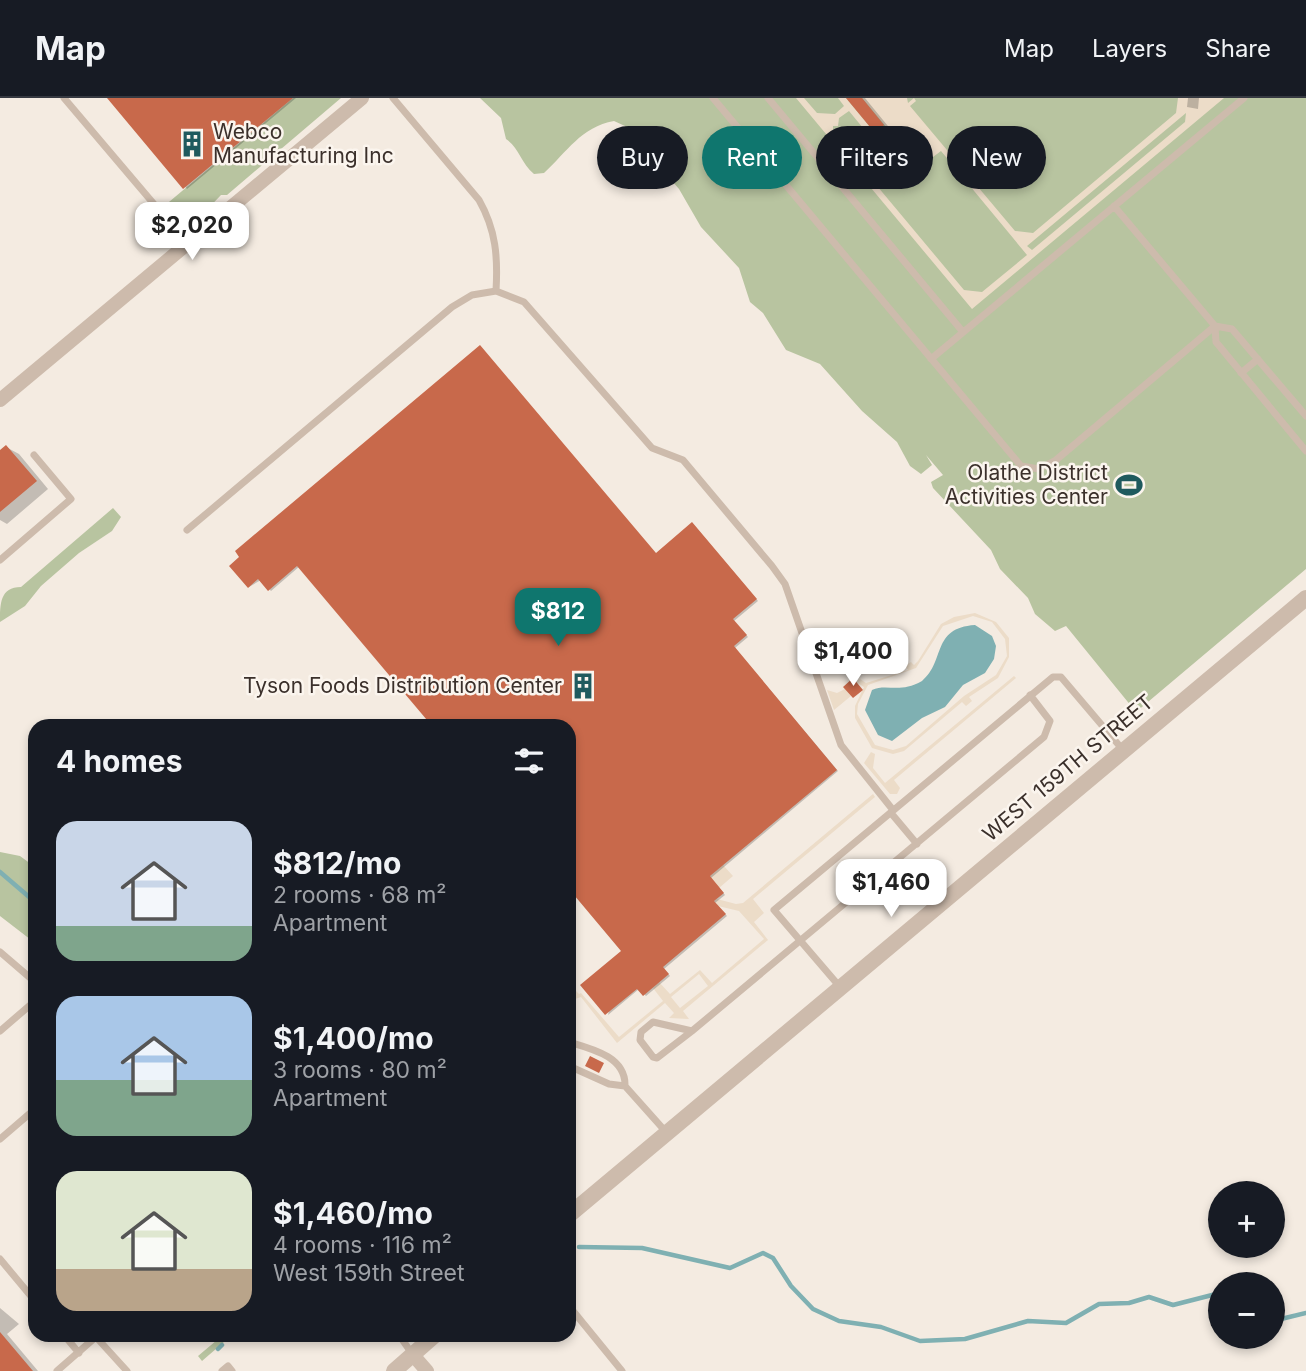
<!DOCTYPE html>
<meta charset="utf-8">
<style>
body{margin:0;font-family:Inter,sans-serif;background:#242831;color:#f1f3f6;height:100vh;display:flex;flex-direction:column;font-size:26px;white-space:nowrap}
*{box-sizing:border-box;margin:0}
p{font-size:23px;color:#9ea1a6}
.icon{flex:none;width:38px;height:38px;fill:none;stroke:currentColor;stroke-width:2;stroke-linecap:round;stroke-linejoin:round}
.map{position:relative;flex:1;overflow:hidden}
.drawer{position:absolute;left:28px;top:621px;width:548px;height:623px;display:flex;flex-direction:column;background:#171b24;border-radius:21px;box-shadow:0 4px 10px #0003}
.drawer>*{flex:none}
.top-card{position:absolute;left:597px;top:28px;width:604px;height:63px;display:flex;gap:14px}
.fabs{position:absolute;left:1208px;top:1083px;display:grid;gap:14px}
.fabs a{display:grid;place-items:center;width:77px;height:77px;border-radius:50%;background:#171b24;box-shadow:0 4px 10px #0003;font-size:35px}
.price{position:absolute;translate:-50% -60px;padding:0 16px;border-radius:14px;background:#fff;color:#222;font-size:23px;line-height:46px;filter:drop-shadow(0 2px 4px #0008)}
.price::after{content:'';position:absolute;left:50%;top:42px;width:21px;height:16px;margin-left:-10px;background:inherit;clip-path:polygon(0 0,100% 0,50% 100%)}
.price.current{background:#0f766e;color:#fff}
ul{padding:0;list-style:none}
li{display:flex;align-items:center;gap:21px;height:175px;padding:0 28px}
li span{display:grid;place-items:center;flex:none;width:196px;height:140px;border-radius:21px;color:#555}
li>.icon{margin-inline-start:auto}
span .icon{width:84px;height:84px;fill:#fffc;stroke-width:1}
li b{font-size:30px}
h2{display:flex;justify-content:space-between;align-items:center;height:84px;padding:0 28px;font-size:30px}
.tag{padding:0 24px;border-radius:32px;background:#171b24;box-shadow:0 4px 10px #0003;font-size:24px;line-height:63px}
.tag.current{background:#0f766e;color:#fff}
header{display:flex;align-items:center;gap:42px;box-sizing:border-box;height:98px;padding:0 35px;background:#171b24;border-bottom:2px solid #363941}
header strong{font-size:33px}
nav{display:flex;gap:38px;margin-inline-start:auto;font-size:24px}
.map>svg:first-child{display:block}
.green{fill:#b8c4a0}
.plaza{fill:#ecdcc8;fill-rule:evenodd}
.water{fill:#7fb0b2}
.shadow{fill:#0003}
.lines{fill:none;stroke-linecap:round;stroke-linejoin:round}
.stream{stroke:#7fb0b2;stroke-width:4.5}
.building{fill:#c8694b}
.service{stroke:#cdbbac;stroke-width:7}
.minor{stroke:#cdbbac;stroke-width:14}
.tertiary{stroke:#cdbbac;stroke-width:16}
.labels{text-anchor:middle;stroke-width:5;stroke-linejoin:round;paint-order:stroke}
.poi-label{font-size:21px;fill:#3b302b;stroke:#fbf5ee;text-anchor:end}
.street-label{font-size:21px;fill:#3b302b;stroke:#fbf5ee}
</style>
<header>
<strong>Map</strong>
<nav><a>Map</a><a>Layers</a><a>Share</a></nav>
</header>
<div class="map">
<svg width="1306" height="1273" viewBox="0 0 1306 1273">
<rect width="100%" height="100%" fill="#f4ebe1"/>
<path class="green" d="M293,0H341L227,97H221L199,120L185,125L173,120L163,109Z
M480,0H1306V471L1136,614L1066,528L1055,533L1035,516L1028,500L1000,471L991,452L933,390L931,384L943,377L926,357L932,367L921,376L910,368L897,344L862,313L820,266L786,252L763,215L750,204L739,170L701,129L679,91L653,61L636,48L625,28L614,23C581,29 567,54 544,75L534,76C521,65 519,50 506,41L501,20Z
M113,410L121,419L112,433L79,455L41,488L25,508L0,524C0,506 0,489 21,489Z
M0,754L20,758L35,769V845L0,818Z
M223,1237H232L202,1263L198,1258Z"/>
<path class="plaza" d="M796,0H804L817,15L835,16L844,8L838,0H846L875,35L878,33L881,36L887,30L862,0H907L908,5L914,0L916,3L910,8L1015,133L1033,135L1176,15L1178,0H1224L972,211ZM849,13L877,47L885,40L902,60L917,48L929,62L941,53L1027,157L982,194L964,192L837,40V36L833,35V28H838L839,20ZM1186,15L1185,24L1032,152L1027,148Z
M975,515L996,524L1009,540V559L998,580L969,599L972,603L966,608L962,604L904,653L893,656L872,650L855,620V608L864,589L856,584L860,581L866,585L908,572L905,568L911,564L914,567L918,563L941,526L954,519ZM973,518L992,524L1005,541L1007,558L996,577L964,598L906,648L893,652L875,647L857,616L858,606L868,587L916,570L943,528Z
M1014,578L1016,580L894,682L900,690L897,696H890L864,665L871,654L875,656L873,670L885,685Z
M845,591L851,598L834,612L827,592L837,595Z
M873,696L875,699L753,801L764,815L754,824L768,842L683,913L689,921L669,920L674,915L665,905L617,945L581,899L575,901L570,896L575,892L579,896L581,895L619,939L663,903L653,890L659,884L670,896L700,872L712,885L764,841L739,813L718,808L714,803L717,801L736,806L743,805ZM699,876L708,888L680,910L671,899Z
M723,767L733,778L719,790L710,778Z"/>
<path class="water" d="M975,527L992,538L996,548L994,561L985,575L963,587L945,609L922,620L892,643L878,637L865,612L872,592C887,585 899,596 922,583C946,563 931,530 975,527Z"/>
<path class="shadow" d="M109,0H296L187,91Z
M848,0H865L892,33L885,39L876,34Z
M1188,0H1199L1198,11L1187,9Z
M6,349L19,356L48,391L7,426L0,422V354Z
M693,426L758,503L734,523L748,539L735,550L838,673L711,780L725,797L715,805L727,818L664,871L670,878L646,898L639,891L608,917L623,854L569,789V628H434L300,468L271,493L261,482L249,489L231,468L656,456Z
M0,1210L19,1226L7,1236L38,1273H0Z"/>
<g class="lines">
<path class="stream" d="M0,774L35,804
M579,1149L642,1150L730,1170L763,1155L773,1160L791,1188L813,1211L839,1223L881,1229L920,1243L965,1241L1028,1223L1066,1225L1099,1206L1129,1205L1149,1199L1173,1207L1220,1195
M1272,1215L1281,1221L1306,1215
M218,1251L222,1247"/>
</g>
<path class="building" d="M107,0H293L183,91Z
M846,0H862L884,27L875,35Z
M480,247L656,455L692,424L757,501L733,521L747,537L734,548L837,672L710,778L724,795L714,803L726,816L663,869L669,876L643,898L637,891L605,917L580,887L621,853L569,791V628H432L297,468L268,493L258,481L248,490L229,468L239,459L235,453Z
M6,347L37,383L0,414V352Z
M853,580L863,592L853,600L843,589Z
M590,958L604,965L599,975L585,968Z
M0,1234L33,1273H0Z"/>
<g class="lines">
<path class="service" d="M64,0L187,145
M393,0L479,102C496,132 498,159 496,193
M713,0L1021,368L1039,371L1056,362L1215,228
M768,0L963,234
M1114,108L1215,228L1216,244L1306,353
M1215,228L1232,231L1306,318
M931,261L1244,0
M1241,275L1258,261
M187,432L452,209L472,197L496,193L524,204L652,350L683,362L772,468L785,486L841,647L893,712
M0,462L71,401L34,357
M891,715L917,746
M0,854L35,884
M840,889L774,812L1053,579H1061L1123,652
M0,933L35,903
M692,933L657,960L653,959L640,942L641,934L653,924L692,933L1044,639L1050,623L1030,597
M569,944C593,951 626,959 625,988
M569,968L609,986L625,988L666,1034
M0,1041L35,1011
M0,1161L35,1203
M569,1208L622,1273
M64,1237L79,1255
M399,1237L413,1257
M96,1239L127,1273
M57,1273L98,1237
M222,1273L228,1268L232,1273"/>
<path class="minor" d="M0,302L362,0
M413,1257L427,1273"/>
<path class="tertiary" d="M569,1117L1306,500
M394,1273L435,1237"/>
</g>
<defs>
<g id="building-bare" transform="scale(2.1)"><path d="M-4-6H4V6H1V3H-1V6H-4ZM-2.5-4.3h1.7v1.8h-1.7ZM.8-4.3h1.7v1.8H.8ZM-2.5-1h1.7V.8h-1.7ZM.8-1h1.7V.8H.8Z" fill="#1f5a5e" stroke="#fbf5ee" stroke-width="2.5" paint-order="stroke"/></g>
<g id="stadium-bare" transform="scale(2.1)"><path d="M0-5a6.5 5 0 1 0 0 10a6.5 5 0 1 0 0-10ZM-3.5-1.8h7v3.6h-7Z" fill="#1f5a5e" stroke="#fbf5ee" stroke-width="2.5" paint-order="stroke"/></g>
</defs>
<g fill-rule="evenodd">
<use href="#building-bare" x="192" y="46"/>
<use href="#stadium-bare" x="1129" y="387"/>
<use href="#building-bare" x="583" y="588"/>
</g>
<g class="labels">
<g class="poi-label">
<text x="213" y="41" text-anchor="start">Webco<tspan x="213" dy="24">Manufacturing Inc</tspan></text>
<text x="1108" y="382">Olathe District<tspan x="1108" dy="24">Activities Center</tspan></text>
<text x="562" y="595">Tyson Foods Distribution Center</text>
</g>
<g class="street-label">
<text transform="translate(1068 670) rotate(-40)" y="7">WEST 159TH STREET</text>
</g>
</g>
</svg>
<div class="fabs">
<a>+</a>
<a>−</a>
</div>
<b class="price" style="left:192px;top:164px">$2,020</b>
<b class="price current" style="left:558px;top:550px">$812</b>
<b class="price" style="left:853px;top:590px">$1,400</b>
<b class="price" style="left:891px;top:821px">$1,460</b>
<div class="top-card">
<a class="tag">Buy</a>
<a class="tag current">Rent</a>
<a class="tag">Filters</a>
<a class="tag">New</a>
</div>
<section class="drawer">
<h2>4 homes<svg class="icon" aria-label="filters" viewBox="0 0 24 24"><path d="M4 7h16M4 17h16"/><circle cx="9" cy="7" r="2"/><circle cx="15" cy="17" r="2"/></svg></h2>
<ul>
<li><span style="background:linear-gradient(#c9d6e8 75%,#7fa58c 0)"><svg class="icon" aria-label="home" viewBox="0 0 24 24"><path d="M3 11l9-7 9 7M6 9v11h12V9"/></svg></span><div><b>$812/mo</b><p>2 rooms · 68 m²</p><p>Apartment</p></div></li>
<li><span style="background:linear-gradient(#a9c7e8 60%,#7fa58c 0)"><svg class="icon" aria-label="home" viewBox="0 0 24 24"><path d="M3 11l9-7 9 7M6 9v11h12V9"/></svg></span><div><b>$1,400/mo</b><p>3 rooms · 80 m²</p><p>Apartment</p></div></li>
<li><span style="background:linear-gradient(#dfe7d0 70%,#b9a48a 0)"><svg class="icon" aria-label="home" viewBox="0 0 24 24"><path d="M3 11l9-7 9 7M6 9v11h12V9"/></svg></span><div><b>$1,460/mo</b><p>4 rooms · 116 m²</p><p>West 159th Street</p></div></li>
</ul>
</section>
</div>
